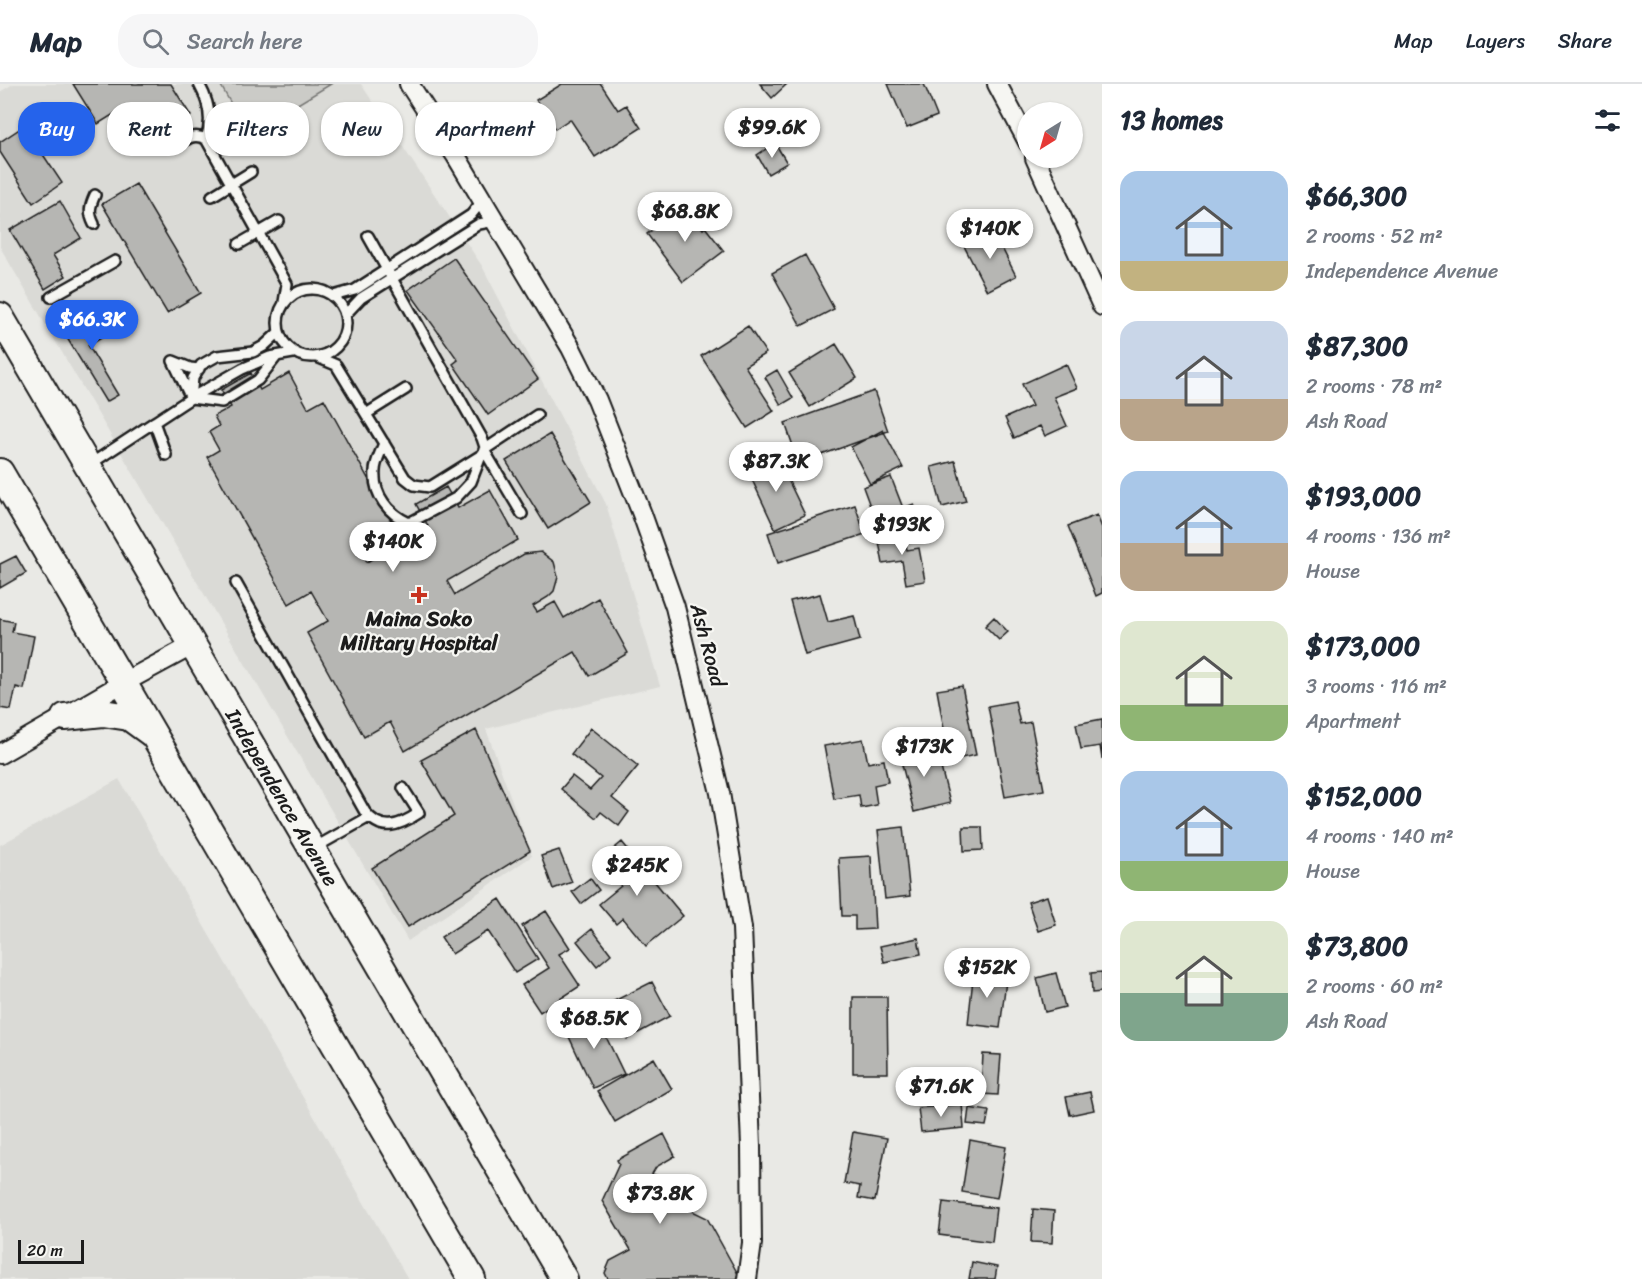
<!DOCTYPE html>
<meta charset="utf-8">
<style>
body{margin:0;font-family:Sriracha,sans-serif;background:#f6f6f7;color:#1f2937;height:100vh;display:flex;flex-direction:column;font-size:22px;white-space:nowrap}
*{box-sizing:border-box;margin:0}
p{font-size:20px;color:#747a83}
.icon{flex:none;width:33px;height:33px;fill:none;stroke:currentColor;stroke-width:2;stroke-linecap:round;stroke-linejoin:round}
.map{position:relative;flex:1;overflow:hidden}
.drawer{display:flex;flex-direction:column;background:#fff;width:540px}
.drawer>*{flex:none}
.guide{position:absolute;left:18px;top:18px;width:570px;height:54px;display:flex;gap:12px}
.needle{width:39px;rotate:217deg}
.tools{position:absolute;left:1017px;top:18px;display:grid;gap:12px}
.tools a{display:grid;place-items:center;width:66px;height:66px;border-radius:50%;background:#fff;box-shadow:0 2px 4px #0004;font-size:30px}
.scale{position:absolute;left:18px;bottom:15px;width:66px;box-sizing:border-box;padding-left:6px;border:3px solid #1c1c1c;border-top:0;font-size:16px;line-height:21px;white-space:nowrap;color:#1c1c1c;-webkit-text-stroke:4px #f6f6f2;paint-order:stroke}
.price{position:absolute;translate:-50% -51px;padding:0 14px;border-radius:21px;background:#fff;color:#222;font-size:20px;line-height:39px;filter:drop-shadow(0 2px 3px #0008)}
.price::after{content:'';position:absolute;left:50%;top:36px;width:18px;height:14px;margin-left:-9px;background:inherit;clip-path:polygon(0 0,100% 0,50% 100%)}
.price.on{background:#2563eb;color:#fff}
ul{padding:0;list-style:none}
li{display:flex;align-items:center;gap:18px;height:150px;padding:0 18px}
li span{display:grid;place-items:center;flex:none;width:168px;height:120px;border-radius:18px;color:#555}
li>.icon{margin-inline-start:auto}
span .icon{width:72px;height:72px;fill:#fffc;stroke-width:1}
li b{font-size:26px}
h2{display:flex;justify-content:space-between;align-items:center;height:72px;padding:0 18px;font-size:26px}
.chip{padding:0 21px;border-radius:24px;background:#fff;box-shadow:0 2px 4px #0004;font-size:21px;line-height:54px}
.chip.on{background:#2563eb;color:#fff}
header{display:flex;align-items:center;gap:36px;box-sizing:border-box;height:84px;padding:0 30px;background:#fff;border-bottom:2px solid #e0e1e3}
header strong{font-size:28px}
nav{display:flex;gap:33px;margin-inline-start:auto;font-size:21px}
.search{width:420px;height:54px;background:#f6f6f7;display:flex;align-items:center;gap:15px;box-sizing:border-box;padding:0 21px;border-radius:24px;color:#747a83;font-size:22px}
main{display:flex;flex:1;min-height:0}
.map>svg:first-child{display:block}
.built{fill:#dadad6}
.park{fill:#cbcbc7;stroke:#747472;stroke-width:1.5}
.building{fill:#b6b6b3;stroke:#1c1c1c;stroke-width:1.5}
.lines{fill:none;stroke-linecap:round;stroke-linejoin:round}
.lane-casing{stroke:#1c1c1c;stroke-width:14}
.street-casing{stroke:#1c1c1c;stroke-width:22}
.secondary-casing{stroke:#1c1c1c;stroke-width:30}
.lane{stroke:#f6f6f2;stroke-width:9}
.street{stroke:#f6f6f2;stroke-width:18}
.secondary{stroke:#f6f6f2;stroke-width:26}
.poi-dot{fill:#c8321e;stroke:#f6f6f2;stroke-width:2}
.labels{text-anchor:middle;stroke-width:4.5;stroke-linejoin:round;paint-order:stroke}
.poi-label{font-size:21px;font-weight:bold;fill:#1c1c1c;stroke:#f6f6f2}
.street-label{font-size:21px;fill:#1c1c1c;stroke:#f6f6f2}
</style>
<header>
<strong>Map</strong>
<div class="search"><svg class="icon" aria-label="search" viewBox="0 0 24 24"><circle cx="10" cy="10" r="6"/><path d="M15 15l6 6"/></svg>Search here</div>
<nav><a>Map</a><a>Layers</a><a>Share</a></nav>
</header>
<main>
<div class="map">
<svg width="1102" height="1195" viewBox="0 0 1102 1195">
<rect width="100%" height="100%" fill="#e9e9e5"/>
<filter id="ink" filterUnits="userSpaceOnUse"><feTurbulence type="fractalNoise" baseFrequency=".0167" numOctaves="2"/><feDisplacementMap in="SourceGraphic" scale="12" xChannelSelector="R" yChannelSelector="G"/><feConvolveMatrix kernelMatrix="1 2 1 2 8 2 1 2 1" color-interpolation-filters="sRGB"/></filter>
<g filter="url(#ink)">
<path class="built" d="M13,0H361L482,182L606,420L660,602L486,645L532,772L408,857L0,163V8Z
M119,695L408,1195H0V761Z"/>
<path class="park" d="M220,0H331L248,50Z"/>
<path class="building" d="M73,0H171L191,32L139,64L117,28L98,40Z
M562,0H601L618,26L626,21L641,44L595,73L570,35L555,45L536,16Z
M760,0H787L772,14Z
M888,0H924L937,32L907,44Z
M59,22L76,52L49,68L31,38Z
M24,42L62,99L33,119L0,68V58Z
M775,59L787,79L768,90L757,71Z
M136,100L201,209L167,229L102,120Z
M60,117L81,154L53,171L66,192L45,205L10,146Z
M685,121L703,145L705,143L724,167L683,198L647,150Z
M993,146L1016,192L987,207L963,160Z
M805,171L834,225L801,242L772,189Z
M454,174L538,295L488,331L453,280L458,276L408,206Z
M102,227L113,246L88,261L118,311L106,318L64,249Z
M748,242L766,269L745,282L774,327L747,344L701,272Z
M836,260L857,294L810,323L789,289Z
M1066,280L1077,304L1054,313L1067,342L1045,352L1040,342L1014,354L1005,334L1032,322L1022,300Z
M777,286L793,314L781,321L765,293Z
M251,289L260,306L289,289L308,324L324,315L391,436L356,457L367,478L428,442L416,420L446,403L458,424L490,406L518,456L447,497L455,511L524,470L541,468L554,478L558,493L554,507L548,513L533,522L537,528L555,518L564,534L598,514L628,569L589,592L575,568L405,667L390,638L364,653L307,549L328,537L311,507L289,520L207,373L219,366L209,348L219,342L214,332L231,323L221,306Z
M874,307L888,347L799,379L785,339Z
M883,346L903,384L870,400L851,363Z
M550,350L591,418L548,445L506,377Z
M777,373L805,431L775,445L748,387Z
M955,377L966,417L942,423L931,383Z
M891,393L903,424L914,420L917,429L878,444L863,403Z
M855,421L865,450L778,479L768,449Z
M1097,431L1102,444V509L1096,512L1068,442Z
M904,448L907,466L919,464L925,497L906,500L902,477L883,480L878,452Z
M16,472L26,489L0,504V480Z
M820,510L828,538L854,532L860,556L805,571L790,517Z
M994,533L1008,548L999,556L985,542Z
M0,535L14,538L12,548L34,552L24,605L16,603L11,626L0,624Z
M962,602L976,671L946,677L940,646L944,645L937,606Z
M1015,617L1020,640L1031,638L1044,706L1005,713L988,622Z
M1102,635V675L1100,662L1081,665L1076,640Z
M591,644L638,682L612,714L629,728L619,742L601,728L596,734L561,705L572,692L590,706L601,694L571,670Z
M476,646L530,767L408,843L372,784L454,732L421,676Z
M863,655L868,679L884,676L888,698L874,701L877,721L861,724L859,711L834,715L824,662Z
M935,660L950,719L914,728L899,669Z
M903,743L910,812L885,815L878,746Z
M963,743H982L983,766L964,767Z
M622,758L683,832L646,862L623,834L616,840L599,820L621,802L600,776Z
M559,766L572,798L553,805L541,772Z
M871,772L875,845L855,846V832H842L839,774Z
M590,794L599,806L581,820L572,808Z
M1047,812L1056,841L1038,847L1028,818Z
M500,815L538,875L515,889L488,847L452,870L441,853Z
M546,827L570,864L559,870L580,902L540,928L522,901L549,884L522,842Z
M592,845L611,870L597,882L577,857Z
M918,854L921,870L884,878L880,862Z
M974,886L1007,889L1000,944L968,940Z
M1102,888V908L1092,909L1091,889Z
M1056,889L1065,923L1045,928L1037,894Z
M652,898L670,932L627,955L608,920Z
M853,913H887L888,989H853Z
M594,928L624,990L593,1004L564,942Z
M983,970L1001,971L998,1011L981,1010Z
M654,974L672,1005L615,1038L597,1007Z
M1090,1008L1094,1026L1070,1031L1066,1013Z
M962,1020L964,1044L921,1048L918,1024Z
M969,1024L989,1027L986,1042L967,1040Z
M853,1048L887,1054L875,1117L858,1114L860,1102L844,1099Z
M664,1050L675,1072L656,1083L652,1090L658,1092L672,1117L707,1134L738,1190L736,1195H608L605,1189L610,1177L631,1166L602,1117L619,1080L617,1076Z
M970,1056L1006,1063L997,1114L962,1108Z
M943,1118L996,1124L992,1158L939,1151Z
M1033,1125L1054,1127L1052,1159L1031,1158Z
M972,1178L997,1183L995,1195H969Z"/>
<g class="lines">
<g class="lane-casing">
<path id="lane" d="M199,0C209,18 213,36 206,55
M180,59C190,53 195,50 206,55L287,200L284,218
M212,112L251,88
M94,140C88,128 90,122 95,111
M239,160L279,137
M278 239a34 34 0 1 1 68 0a34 34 0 1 1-68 0Z
M333,212L355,206L471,131L483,116
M51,213L115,177
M345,231L361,214L479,140L495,137
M317,273L336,281L405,394L414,401L430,403L483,370L485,363L482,354L368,152
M173,277L190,312
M173,277L190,284L199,285
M191,314L193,294L201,281L217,272L253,268L264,262L278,249
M191,314L222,318L258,296L277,272
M366,330L406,305
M154,338L166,371
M384,359C381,368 375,378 375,387C373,411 389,430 409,439L456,414L471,398L481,372
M89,381L191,314L242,285L270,273L293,269
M522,430L484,366L537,331
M236,499L365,728C382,749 399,742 419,729L403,704
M314,764L369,733"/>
</g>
<g class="street-casing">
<path id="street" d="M409,0L456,72L571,264L597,316L642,430L675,523L720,709L742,844L751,1062L752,1159L747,1195
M997,0L1028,58
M1035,74L1102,222
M0,670L123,599L193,561"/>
</g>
<g class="secondary-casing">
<g id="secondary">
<path id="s1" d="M0,232L564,1195"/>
<path d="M0,388L472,1195"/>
<path d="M65,633L103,629L129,633L151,649"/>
</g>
</g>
<use href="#lane" class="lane"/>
<use href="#street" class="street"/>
<use href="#secondary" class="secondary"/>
</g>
</g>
<path class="poi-dot" d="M416 502h6v6h6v6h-6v6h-6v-6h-6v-6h6z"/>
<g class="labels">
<g class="poi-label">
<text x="419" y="542">Maina Soko<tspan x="419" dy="24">Military Hospital</tspan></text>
</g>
<g class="street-label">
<text transform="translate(708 561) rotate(75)" y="7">Ash Road</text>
<text dy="7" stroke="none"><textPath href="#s1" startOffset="558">Independence Avenue</textPath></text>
</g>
</g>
</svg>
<div class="tools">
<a><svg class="needle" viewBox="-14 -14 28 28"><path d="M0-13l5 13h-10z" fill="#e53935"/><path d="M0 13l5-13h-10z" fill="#747a83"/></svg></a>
</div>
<div class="scale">20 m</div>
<b class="price" style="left:772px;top:75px">$99.6K</b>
<b class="price" style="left:685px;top:159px">$68.8K</b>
<b class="price" style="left:990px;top:176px">$140K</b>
<b class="price on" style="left:92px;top:267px">$66.3K</b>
<b class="price" style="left:776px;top:409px">$87.3K</b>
<b class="price" style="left:902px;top:472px">$193K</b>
<b class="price" style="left:393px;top:489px">$140K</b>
<b class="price" style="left:924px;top:694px">$173K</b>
<b class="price" style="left:637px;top:813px">$245K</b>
<b class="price" style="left:987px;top:915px">$152K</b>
<b class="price" style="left:594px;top:966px">$68.5K</b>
<b class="price" style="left:941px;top:1034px">$71.6K</b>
<b class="price" style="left:660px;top:1141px">$73.8K</b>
<div class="guide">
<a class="chip on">Buy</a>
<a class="chip">Rent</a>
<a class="chip">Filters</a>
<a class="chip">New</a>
<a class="chip">Apartment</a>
</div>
</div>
<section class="drawer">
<h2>13 homes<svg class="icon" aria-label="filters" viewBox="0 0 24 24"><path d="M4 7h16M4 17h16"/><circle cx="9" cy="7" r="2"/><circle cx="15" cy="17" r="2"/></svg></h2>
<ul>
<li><span style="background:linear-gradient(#a9c7e8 75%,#c2b280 0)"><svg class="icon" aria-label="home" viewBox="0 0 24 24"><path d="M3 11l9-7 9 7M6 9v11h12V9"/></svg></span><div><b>$66,300</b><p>2 rooms · 52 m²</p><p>Independence Avenue</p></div></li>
<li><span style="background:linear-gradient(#c9d6e8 65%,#b9a48a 0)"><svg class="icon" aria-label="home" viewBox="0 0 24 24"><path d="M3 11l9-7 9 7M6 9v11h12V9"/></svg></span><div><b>$87,300</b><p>2 rooms · 78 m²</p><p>Ash Road</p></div></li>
<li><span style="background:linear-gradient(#a9c7e8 60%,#b9a48a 0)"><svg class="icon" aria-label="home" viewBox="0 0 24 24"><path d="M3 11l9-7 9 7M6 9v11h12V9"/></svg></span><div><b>$193,000</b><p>4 rooms · 136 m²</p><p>House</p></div></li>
<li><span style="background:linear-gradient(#dfe7d0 70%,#8fb573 0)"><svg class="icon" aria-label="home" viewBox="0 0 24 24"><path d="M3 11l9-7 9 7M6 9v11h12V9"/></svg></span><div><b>$173,000</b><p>3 rooms · 116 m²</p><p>Apartment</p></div></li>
<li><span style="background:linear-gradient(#a9c7e8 75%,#8fb573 0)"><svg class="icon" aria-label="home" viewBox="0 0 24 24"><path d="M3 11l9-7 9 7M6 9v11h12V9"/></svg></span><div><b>$152,000</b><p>4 rooms · 140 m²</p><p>House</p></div></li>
<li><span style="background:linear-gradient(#dfe7d0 60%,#7fa58c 0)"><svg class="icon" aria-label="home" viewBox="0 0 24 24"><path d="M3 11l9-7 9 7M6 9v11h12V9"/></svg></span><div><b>$73,800</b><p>2 rooms · 60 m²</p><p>Ash Road</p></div></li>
</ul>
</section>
</main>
